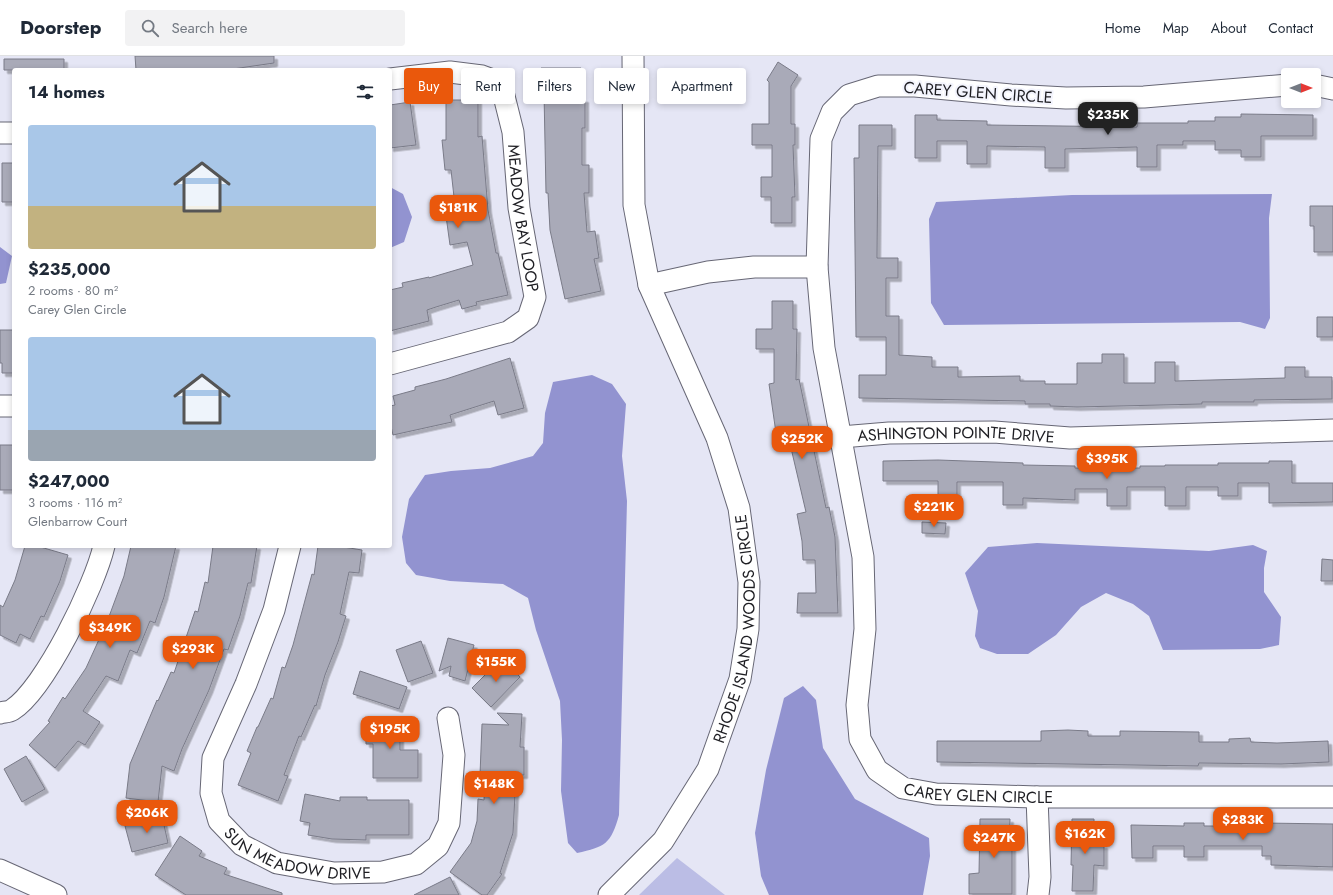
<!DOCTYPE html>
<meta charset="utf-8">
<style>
body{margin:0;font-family:Jost,sans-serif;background:#f2f2f3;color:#1f2937;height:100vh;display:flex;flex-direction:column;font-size:15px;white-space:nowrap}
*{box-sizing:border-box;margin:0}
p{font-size:13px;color:#747a83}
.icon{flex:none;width:22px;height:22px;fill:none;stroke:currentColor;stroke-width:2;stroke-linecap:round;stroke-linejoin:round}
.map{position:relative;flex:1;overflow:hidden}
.drawer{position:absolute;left:12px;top:12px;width:380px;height:480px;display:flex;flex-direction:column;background:#fff;border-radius:4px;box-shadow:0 2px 6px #0003}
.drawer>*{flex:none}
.top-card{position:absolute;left:404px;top:12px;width:380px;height:36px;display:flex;gap:8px}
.needle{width:26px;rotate:90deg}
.fabs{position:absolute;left:1281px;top:12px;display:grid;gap:8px}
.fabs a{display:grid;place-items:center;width:40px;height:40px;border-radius:4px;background:#fff;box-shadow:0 2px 6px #0003;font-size:20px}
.price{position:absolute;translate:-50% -34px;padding:0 9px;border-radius:8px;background:#ea580c;color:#fff;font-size:13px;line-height:26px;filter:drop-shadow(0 1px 2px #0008)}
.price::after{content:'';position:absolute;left:50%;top:24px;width:12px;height:9px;margin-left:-6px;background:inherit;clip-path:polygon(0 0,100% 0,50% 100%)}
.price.current{background:#222;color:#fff}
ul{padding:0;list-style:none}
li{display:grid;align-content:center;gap:8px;height:212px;padding:0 16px}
li span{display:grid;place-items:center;height:124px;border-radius:4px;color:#555}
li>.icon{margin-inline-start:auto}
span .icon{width:72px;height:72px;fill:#fffc;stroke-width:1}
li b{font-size:17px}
h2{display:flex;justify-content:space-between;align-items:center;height:48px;padding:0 16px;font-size:17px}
.tag{padding:0 14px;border-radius:4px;background:#fff;box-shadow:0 2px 6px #0003;font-size:14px;line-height:36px}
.tag.current{background:#ea580c;color:#fff}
header{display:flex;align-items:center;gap:24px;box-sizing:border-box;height:56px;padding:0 20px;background:#fff;border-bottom:1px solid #e0e1e3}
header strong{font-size:19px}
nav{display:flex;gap:22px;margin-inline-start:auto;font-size:14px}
.search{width:280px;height:36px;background:#f2f2f3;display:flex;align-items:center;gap:10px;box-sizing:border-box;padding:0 14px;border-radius:4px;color:#747a83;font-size:15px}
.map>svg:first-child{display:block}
.green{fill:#bbbde5}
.water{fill:#9293d0}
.building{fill:#a9aab8;stroke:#7a7b88;filter:url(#shadow)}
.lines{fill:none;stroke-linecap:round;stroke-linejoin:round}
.minor-casing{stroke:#676775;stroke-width:23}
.minor{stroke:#fff;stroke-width:21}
.labels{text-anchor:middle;stroke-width:4;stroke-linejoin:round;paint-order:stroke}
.street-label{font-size:16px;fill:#1e1e23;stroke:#f3f4fd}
</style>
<header>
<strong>Doorstep</strong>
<div class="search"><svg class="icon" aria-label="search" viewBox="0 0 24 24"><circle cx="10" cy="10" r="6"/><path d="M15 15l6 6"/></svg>Search here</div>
<nav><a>Home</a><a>Map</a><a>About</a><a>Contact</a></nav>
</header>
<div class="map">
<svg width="1333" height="839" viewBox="0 0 1333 839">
<defs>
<filter id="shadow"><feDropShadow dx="3.5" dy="3.5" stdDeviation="0" flood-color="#0004"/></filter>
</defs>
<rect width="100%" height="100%" fill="#e5e6f5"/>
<path class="green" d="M677,802L725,839H639Z"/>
<path class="water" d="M390,131L403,138L412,161L404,186L390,192Z
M1272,138L1269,162L1270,262L1265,273L1240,266L944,269L931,247L929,163L936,146L1072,139Z
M0,191L12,200L6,227L0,228Z
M592,319L612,328L626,348L622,400L627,445L619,759C611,788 605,791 577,797L568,787L561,735L562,684L560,645L536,574L528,542L503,528L450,525L416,519L406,507L402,481L409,443L425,419L451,415L490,412L533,400L543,387L545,357L553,326Z
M1037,487L1209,495L1253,489L1267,495L1264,512V536L1281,561L1279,589L1260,593L1163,594L1149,560L1133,548L1106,537L1081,551L1056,579L1028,598H997L980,592L975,580L978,555L965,517L988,491Z
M803,630L816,644L823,692L855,743L929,782L930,800L923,839H769L761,820L755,777L766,714L784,642Z"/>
<path class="building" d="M135,0H274V7L226,14H136Z
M4,3H64V14H4Z
M778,6L798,19L791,30V68H795V89H793L795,141H792V167H771V141H761V121H772V89H752V68H769V26L767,24Z
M541,12H581V43H585V72H582V109H589V137H584L587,176L595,175L599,202L594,203L601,235L565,243L550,174L548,137H546L544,37H541Z
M446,44H478V81L482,80L488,154L496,197H498L508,239L476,246L477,249L462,253L459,244L436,251L427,254L429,265L390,275V234L403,231L402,227L429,221V222L473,209L467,186L450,189L446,160L456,159L451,114H445L442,84H446Z
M410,46L416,89L390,92V49Z
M1241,58L1313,59V80H1261V101H1241V94H1215V85H1183V89H1157V111H1137V91L1065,93V112H1045V91L987,90V108H967V85H937V102H915V59H937V64L987,65V69L1137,71V67H1188V65H1215V61H1241Z
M859,69H892V90H878L877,202H898V222H886V260H899V299L932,301V311H958V321L1020,320V325H1045V328H1077V307H1102V298H1124V327H1155V306H1175V325L1285,322V311H1305V321H1332V343L1254,344V346H1202V348L1077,351L1050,350V348H1025V345L859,342V319H886V281H856L854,102H859Z
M2,107H14V146H2Z
M1310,150H1333V196H1314V170H1310Z
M772,245H793V273H797L796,324L799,323L826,452L829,451L835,481L838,557H797L798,537H816L815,504H803L802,485L797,458L806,456L787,375L776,377L769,328L774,327V293H756V273H772Z
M1317,261H1333V281H1317Z
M0,274H14V317H2V307H0Z
M510,302L524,352L498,359L494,345L450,359L452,366L393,379L390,366V350L395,349L393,340L415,334V331L446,323Z
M0,389H14V434H0Z
M938,404L1023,407V409L1075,410V412H1140V410H1165V409H1218V407H1269V405H1292V427H1333V446L1269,447V427H1238V440H1218V431H1186V450H1165V431H1127V450H1107V433H1075V444L1023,442V449H1003V426H957V446H938V425H883V405Z
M922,466L946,467L945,478L922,477Z
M25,490H37L68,499L60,525L44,561L41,560L30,583L20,578L16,587L0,579V549L3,551L15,524Z
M131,490H176L164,541L155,567L150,565L137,597L130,594L118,625L106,620L83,655L100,666L85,689L78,685L55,712L29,689L50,666L48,665L63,641L65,643L86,612L107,566L124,520Z
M213,490H257L251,527H248L240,560L228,594L224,593L209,634L182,693L174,715L162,710L158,746L126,742L130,708L157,644L158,645L171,616L174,617L195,555L198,556L205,526L208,527Z
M318,490H337L362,494L359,517L349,516L340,558L346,560L338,586L325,619L316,650L315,649L301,681L299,680L284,719L288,720L278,745L238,729L251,697L247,695L257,671H258L271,642L273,643L282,611L285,612L293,589L312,518L314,519Z
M1322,503L1333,504V525H1321Z
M448,582L474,589L465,625L449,620L451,610L439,615Z
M421,585L433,617L408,626L396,594Z
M502,602L520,621L491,651L472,632Z
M360,615L407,631L399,653L353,638Z
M497,657L522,658L520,691H524V719H516L513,777L500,817L502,818L487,839H482L450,816L471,787L477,765L478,743L484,744L485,719H480L482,668L509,669Z
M366,662H400V694H418V722H373V688H366Z
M1068,674L1088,675V680H1120V675L1199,676V686H1229V683L1250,682L1251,686L1277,687L1328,685L1329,706L1281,708L1199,707L1198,710L937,706V685H1041V675Z
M26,700L45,733L22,746L4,713Z
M305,738L340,745V741H367V744H409V779H366V784L332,783L308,779L310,767L300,765Z
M162,760L168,787L132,796L125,770Z
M980,763H1010L1009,789H1012V838H969V818L979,817Z
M1072,763H1094V789H1104V810L1094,809L1093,835H1072L1073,809H1071Z
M1184,767H1204V770H1262V767L1333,768V811L1271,809V800H1262V790H1204V801H1184V790H1153V802H1132L1131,769L1184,770Z
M180,780L202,795L199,800L227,812L224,818L282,837V839H186L155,819Z
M450,821L459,839H414Z"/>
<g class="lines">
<g class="minor-casing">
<g id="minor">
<path id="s1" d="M390,23L450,16L482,20L493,24L503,36L513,76L519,152L535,241L528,262L508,276L390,308"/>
<path id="s2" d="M1288,29L1144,41L1066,42L1011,39L915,30H878L849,39L832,56L821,83L817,211L824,292L863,501L865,573L857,649L860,683L877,714L903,732L936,738L1037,741H1333"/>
<path d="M1314,29L1333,33"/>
<path d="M0,77H14"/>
<path d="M649,229L708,216L754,211H817"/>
<path d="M0,350H14"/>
<path id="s3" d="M841,381L889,377L994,376L1070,382L1333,374"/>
<path id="s4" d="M290,490L274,554L246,628L213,702L211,737L219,765L242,789L277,807L334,817L383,816L416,808L438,790L449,767L454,699L448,662"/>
<path d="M0,657C4,656 9,656 12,654C45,633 95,529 104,490"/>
<path d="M1037,741L1040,821L1038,839"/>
<path d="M0,814L56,839"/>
<path id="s5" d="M609,839L663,785L708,713L740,623L748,573L749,526L739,452L717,382L649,229L634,149L633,0"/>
</g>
</g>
<use href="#minor" class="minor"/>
</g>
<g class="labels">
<g class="street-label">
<text transform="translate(978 36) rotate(4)" y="6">CAREY GLEN CIRCLE</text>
<text dy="6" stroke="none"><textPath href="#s1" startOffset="248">MEADOW BAY LOOP</textPath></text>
<text dy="6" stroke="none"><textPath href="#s3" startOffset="115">ASHINGTON POINTE DRIVE</textPath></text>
<text dy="6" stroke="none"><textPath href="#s5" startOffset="306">RHODE ISLAND WOODS CIRCLE</textPath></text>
<text dy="6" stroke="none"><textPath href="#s2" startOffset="1242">CAREY GLEN CIRCLE</textPath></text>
<text dy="6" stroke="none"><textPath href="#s4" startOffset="380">SUN MEADOW DRIVE</textPath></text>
</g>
</g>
</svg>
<div class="fabs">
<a><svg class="needle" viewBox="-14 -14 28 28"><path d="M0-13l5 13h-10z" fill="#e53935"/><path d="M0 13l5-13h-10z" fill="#747a83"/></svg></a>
</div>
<b class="price current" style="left:1108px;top:80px">$235K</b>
<b class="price" style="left:458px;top:173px">$181K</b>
<b class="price" style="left:802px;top:404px">$252K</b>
<b class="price" style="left:1107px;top:424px">$395K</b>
<b class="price" style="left:934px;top:472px">$221K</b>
<b class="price" style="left:110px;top:593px">$349K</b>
<b class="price" style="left:193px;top:614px">$293K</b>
<b class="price" style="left:496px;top:627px">$155K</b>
<b class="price" style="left:390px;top:694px">$195K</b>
<b class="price" style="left:494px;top:749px">$148K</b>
<b class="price" style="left:147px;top:778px">$206K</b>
<b class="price" style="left:1243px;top:785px">$283K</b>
<b class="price" style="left:1085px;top:799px">$162K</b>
<b class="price" style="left:994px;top:803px">$247K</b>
<div class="top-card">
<a class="tag current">Buy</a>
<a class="tag">Rent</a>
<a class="tag">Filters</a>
<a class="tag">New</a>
<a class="tag">Apartment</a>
</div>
<section class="drawer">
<h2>14 homes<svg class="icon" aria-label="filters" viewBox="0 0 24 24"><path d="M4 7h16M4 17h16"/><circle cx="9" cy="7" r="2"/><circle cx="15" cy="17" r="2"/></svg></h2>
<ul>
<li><span style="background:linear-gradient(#a9c7e8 65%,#c2b280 0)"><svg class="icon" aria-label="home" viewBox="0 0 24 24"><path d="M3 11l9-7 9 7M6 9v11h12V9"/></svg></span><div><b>$235,000</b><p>2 rooms · 80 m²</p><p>Carey Glen Circle</p></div></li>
<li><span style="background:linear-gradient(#a9c7e8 75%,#9aa5b1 0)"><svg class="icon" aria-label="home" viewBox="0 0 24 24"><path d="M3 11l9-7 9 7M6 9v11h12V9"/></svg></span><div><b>$247,000</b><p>3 rooms · 116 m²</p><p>Glenbarrow Court</p></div></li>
</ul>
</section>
</div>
